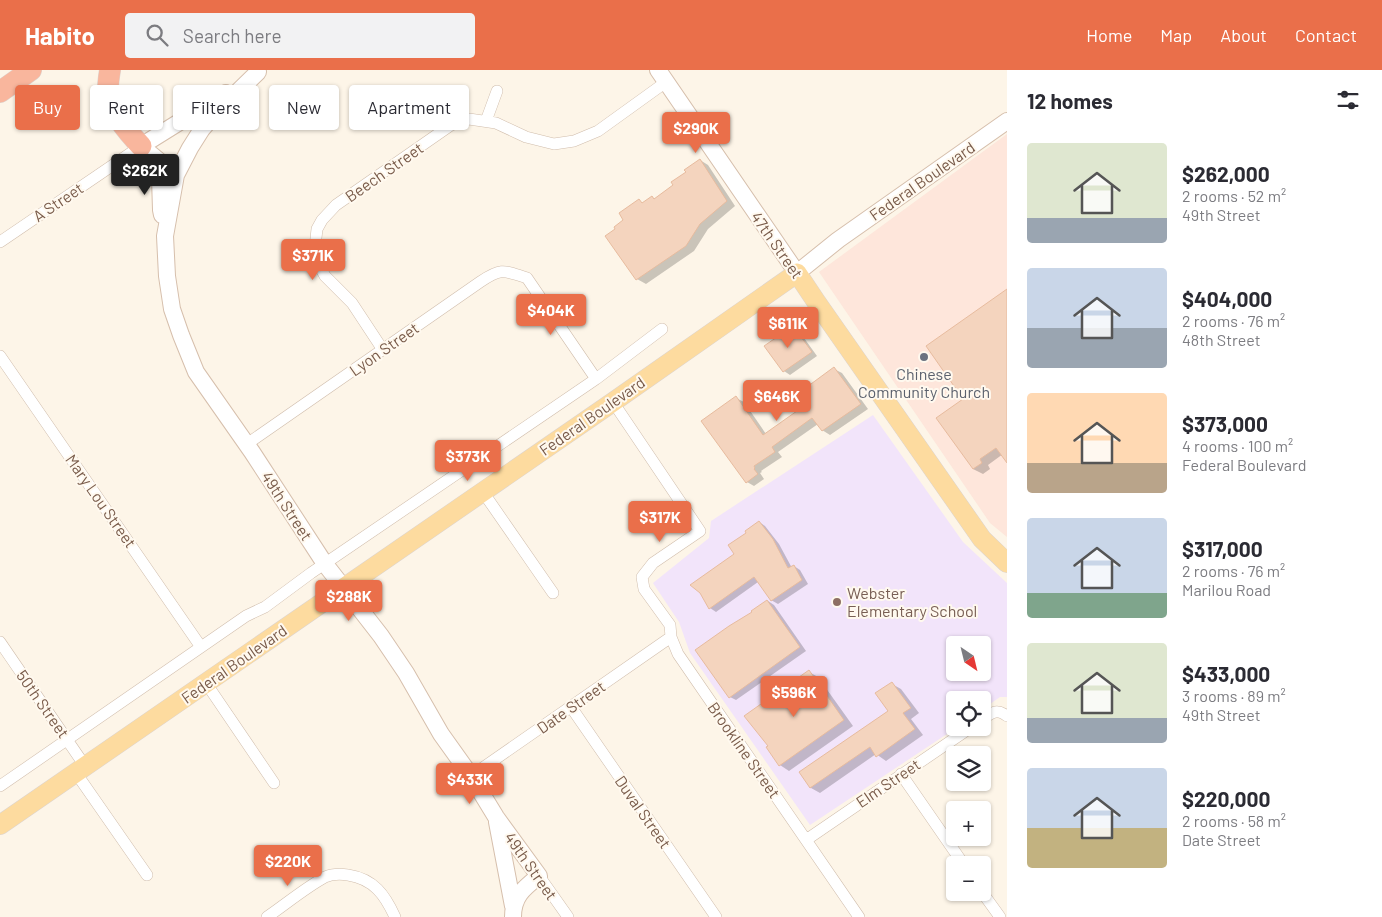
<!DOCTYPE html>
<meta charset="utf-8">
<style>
body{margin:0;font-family:Barlow,sans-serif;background:#f2f2f3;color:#2b2b33;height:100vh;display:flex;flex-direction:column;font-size:19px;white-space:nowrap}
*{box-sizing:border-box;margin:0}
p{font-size:16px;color:#7c7c81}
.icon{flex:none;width:28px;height:28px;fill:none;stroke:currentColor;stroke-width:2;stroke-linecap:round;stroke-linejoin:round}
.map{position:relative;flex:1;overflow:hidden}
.side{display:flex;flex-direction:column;background:#fff;width:375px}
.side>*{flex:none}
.banner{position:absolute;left:15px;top:15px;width:475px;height:45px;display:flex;gap:10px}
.needle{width:32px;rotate:145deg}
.buttons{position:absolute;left:946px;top:566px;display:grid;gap:10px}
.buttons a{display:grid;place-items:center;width:45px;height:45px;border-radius:5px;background:#fff;box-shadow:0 1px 4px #0004;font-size:25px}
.price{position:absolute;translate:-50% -42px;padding:0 11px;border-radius:5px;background:#ea6f4a;color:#fff;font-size:16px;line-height:32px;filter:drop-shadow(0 1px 2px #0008)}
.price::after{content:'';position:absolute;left:50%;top:30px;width:15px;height:11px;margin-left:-8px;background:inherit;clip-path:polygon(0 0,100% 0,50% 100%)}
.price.on{background:#222;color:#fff}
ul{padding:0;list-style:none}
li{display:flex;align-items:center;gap:15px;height:125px;padding:0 20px}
li span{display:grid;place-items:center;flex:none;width:140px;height:100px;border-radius:5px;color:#555}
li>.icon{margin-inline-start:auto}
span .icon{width:60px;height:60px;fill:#fffc;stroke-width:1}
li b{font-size:21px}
h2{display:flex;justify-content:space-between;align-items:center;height:60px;padding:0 20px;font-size:21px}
.chip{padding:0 18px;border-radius:5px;background:#fff;box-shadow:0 1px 4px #0004;font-size:18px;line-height:45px}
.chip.on{background:#ea6f4a;color:#fff}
header{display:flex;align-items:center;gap:30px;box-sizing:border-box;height:70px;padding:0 25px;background:#ea6f4a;color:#fff}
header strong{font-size:24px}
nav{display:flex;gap:28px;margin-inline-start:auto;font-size:18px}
.search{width:350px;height:45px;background:#f2f2f3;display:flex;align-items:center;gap:12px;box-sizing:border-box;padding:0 18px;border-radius:5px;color:#7c7c81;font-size:19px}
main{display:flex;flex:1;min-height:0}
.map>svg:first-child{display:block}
.commercial{fill:#fee6db}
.education{fill:#f2e4fa;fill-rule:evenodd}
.shadow{fill:#0003}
.building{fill:#f4d4be;stroke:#e7bb9e}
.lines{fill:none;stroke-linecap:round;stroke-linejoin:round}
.street-casing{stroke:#d0bdac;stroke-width:12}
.secondary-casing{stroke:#d6bfac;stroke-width:18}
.primary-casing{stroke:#dcd4d0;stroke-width:20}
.highway-casing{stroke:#dcd4d0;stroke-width:22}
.street{stroke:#fff;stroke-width:11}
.secondary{stroke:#fff;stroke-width:16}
.primary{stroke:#fddb9f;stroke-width:19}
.highway{stroke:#f9b69d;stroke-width:21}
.worship-dot{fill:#6b7280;stroke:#fff9ef;stroke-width:2}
.education-dot{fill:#8d6e63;stroke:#fff9ef;stroke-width:2}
.labels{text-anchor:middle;stroke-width:4;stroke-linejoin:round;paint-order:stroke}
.street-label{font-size:16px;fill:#795b4a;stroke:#fff9ef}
.worship-label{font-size:16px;fill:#5b616d;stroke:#fff9ef}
.education-label{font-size:16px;fill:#785e54;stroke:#fff9ef;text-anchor:start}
</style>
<header>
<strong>Habito</strong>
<div class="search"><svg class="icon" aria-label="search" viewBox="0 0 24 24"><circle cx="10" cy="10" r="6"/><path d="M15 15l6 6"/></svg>Search here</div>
<nav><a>Home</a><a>Map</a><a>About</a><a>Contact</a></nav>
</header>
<main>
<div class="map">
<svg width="1007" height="847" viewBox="0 0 1007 847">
<rect width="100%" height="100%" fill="#fdf5e8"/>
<path class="commercial" d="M1007,64V467L990,453L819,202Z"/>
<path class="education" d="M873,345L963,472L1007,513V627H1000L983,639L982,630H955L956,658L810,755L690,583L679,552L653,513L709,468L711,451ZM955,575H982V602H955Z"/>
<path class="shadow" d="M700,90L708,95L735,136L708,159L694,181L646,214L637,209L625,151L639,131L643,134L652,127L655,129L674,115Z
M793,257L799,261L817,286L790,305L784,301Z
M834,299L842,303L868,339L830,365L822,360L818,354L778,382L782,387L761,401L762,402L760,403L764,409L754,416L747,412L736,328L744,332L766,364L805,336Z
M965,330L1003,384L988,395L990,399L983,404L973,399Z
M759,452L765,456L779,474L792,498L794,496L800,500L808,514L778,534L771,530L758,512L716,542L710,538L700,522L736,485L748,463Z
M768,531L774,535L806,581L736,630L730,627Z
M809,602L818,607L853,656L789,701L780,695L767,677Z
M892,614L901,619L919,643L911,649L923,665L886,691L876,684L820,723L811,718L800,702L889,641Z"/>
<path class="building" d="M700,89L727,131L700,154L686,176L636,210L605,166L615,159L614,157L623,150L619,143L639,129L642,133L652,126L654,129L673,115L671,112L686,102L684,100Z
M1007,219V393L996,378L980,389L982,393L973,399L936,348L963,329L926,276Z
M793,256L812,282L783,302L764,276Z
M834,297L861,334L822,361L812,348L772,377L775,382L754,396L755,398L754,399L758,404L746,413L701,351L736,326L763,365L804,336L796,325Z
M759,451L773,469L788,498L794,495L802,510L771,531L754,507L709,539L700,523L690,515L734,484L728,475L746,463L745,461Z
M767,530L800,577L729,628L695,580L729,556L752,542L751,541Z
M809,600L844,650L779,696L766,677L768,676L744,646Z
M892,612L911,638L903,643L915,659L876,687L870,677L810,718L799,702L888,641L875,623Z"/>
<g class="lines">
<g class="street-casing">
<path id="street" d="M486,51L497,21
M0,172L141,76
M383,280L352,233L325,206L314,186L317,159L322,150L336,135L451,55L469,49L496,53L526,67L554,74L574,71L598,61L666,12
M0,286L201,577
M613,332L700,461L653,493L642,507L644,519L670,555L671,567L678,584L859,847
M247,374L480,212C501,198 503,200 527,208L596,309
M483,422L553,523
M0,572L85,696
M206,613L274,713
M571,637L716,847
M982,649C992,643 996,638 1007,646
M76,703L147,805
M901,704L964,795
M471,706L671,567
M0,716L246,546L265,537L311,503L596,309L662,259
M806,770L970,658
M539,806L568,847
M982,822L1000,847
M267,847C286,834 305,818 325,807C332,804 341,804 348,805C374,809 385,825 395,847"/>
</g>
<g class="secondary-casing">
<path id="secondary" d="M658,0L797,203L838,170L1007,51
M258,2L215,44L202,59L190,78L176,105L165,166L167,206L172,239L181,265L196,302L252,382L325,494L381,566L406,603L441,664L471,706L496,747L539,806C524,818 513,826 513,847
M152,86L160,108L161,140L162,145
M176,105L141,76L226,23
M497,752L513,836"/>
</g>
<g class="primary-casing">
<path id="primary" d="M0,755L613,332L797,203L817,233L982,469L1007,493"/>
</g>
<g class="highway-casing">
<path id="highway" d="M110,0C109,6 108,13 108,20C110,42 127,61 141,76
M0,22L31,0"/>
</g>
<use href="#street" class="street"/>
<use href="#secondary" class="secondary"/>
<use href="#primary" class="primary"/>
<use href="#highway" class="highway"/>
</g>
<circle class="worship-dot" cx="924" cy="287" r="5"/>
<circle class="education-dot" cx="837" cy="532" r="5"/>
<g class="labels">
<g class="street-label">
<text transform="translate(384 102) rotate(-35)" y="6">Beech Street</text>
<text transform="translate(922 111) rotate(-35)" y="6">Federal Boulevard</text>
<text transform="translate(58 132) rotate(-34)" y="6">A Street</text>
<text transform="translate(777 175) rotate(55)" y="6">47th Street</text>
<text transform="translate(384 279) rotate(-35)" y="6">Lyon Street</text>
<text transform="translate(592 346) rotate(-35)" y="6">Federal Boulevard</text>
<text transform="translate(101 431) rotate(55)" y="6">Mary Lou Street</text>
<text transform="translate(287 436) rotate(57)" y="6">49th Street</text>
<text transform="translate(234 594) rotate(-35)" y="6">Federal Boulevard</text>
<text transform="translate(43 634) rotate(55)" y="6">50th Street</text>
<text transform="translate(571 637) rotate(-35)" y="6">Date Street</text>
<text transform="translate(744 680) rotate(55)" y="6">Brookline Street</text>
<text transform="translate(888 713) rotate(-34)" y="6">Elm Street</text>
<text transform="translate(643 742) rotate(55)" y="6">Duval Street</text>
<text transform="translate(531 796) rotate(55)" y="6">49th Street</text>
</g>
<g class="worship-label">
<text x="924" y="310">Chinese<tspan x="924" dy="18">Community Church</tspan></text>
</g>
<g class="education-label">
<text x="847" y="529">Webster<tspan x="847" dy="18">Elementary School</tspan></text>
</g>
</g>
</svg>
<div class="buttons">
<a><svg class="needle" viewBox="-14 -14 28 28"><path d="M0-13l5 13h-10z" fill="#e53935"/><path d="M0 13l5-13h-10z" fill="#7c7c81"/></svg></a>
<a><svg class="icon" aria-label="locate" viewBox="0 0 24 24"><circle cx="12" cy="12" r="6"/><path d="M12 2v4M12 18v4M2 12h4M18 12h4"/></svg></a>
<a><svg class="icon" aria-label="layers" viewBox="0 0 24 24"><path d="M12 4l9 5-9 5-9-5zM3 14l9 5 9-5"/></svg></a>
<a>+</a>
<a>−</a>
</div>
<b class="price" style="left:696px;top:84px">$290K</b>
<b class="price on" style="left:145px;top:126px">$262K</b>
<b class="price" style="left:313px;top:211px">$371K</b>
<b class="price" style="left:551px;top:266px">$404K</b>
<b class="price" style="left:788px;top:279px">$611K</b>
<b class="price" style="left:777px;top:352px">$646K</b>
<b class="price" style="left:468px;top:412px">$373K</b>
<b class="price" style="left:660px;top:473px">$317K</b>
<b class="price" style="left:349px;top:552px">$288K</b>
<b class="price" style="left:794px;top:648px">$596K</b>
<b class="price" style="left:470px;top:735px">$433K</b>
<b class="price" style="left:288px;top:817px">$220K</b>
<div class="banner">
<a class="chip on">Buy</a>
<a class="chip">Rent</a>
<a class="chip">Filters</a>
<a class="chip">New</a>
<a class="chip">Apartment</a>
</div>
</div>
<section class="side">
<h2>12 homes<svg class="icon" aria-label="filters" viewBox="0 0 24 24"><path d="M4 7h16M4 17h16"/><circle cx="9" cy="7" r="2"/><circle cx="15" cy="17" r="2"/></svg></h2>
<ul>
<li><span style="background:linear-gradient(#dfe7d0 75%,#9aa5b1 0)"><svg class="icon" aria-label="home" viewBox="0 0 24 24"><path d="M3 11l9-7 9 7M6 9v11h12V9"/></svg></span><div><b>$262,000</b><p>2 rooms · 52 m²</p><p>49th Street</p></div></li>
<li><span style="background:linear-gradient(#c9d6e8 60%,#9aa5b1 0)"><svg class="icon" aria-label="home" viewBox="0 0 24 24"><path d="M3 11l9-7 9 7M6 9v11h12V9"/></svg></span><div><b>$404,000</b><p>2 rooms · 76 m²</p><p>48th Street</p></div></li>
<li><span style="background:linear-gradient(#ffd9b3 70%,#b9a48a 0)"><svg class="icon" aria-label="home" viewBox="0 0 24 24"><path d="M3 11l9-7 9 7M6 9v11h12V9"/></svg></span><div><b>$373,000</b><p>4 rooms · 100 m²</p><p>Federal Boulevard</p></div></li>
<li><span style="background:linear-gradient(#c9d6e8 75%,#7fa58c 0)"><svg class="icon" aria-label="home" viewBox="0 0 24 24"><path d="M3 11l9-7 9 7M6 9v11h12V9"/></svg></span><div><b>$317,000</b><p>2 rooms · 76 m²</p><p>Marilou Road</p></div></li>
<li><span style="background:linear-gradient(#dfe7d0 75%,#9aa5b1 0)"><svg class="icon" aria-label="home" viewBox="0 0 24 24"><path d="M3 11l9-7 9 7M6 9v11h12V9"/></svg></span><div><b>$433,000</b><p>3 rooms · 89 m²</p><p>49th Street</p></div></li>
<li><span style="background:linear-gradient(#c9d6e8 60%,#c2b280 0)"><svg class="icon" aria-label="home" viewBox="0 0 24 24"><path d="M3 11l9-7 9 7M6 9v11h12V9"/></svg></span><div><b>$220,000</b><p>2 rooms · 58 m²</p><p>Date Street</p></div></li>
</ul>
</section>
</main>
